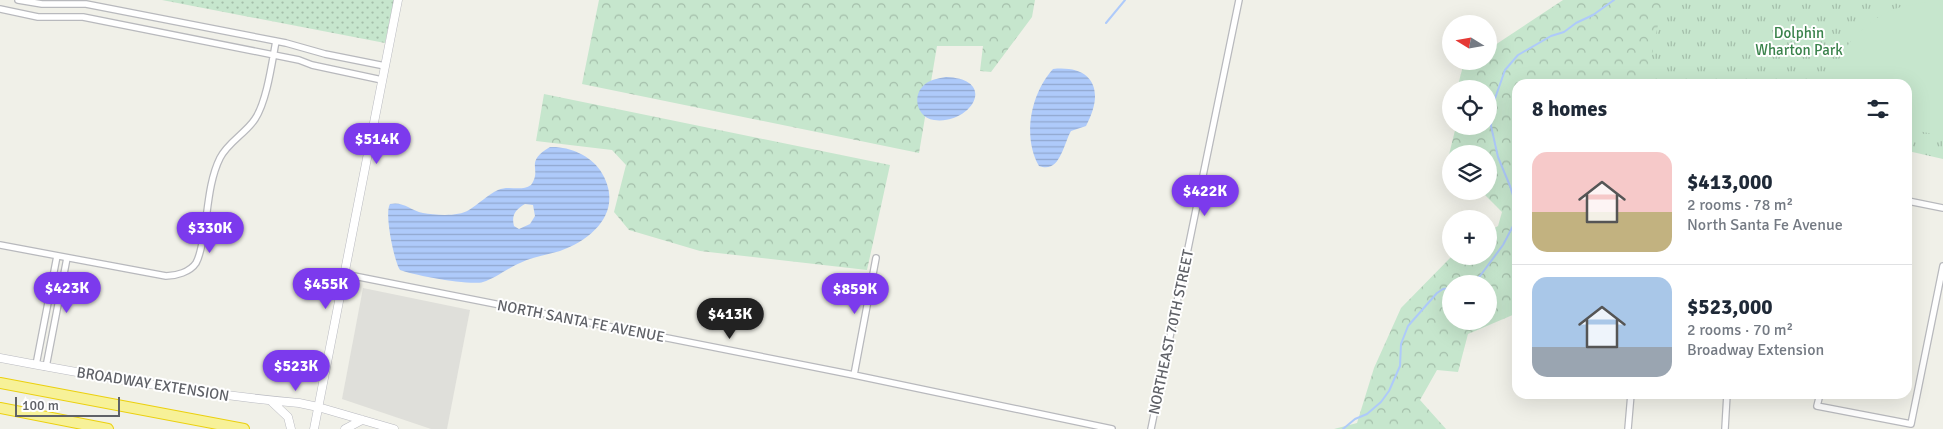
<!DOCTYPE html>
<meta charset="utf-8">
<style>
body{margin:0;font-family:Signika,sans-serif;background:#f2f2f3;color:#1f2937;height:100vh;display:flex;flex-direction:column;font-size:19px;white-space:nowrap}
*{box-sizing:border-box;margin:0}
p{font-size:16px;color:#747a83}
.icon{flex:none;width:28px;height:28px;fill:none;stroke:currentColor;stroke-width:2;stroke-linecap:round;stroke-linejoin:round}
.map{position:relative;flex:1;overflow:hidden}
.sheet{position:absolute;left:1512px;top:79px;width:400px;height:320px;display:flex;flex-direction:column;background:#fff;border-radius:15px;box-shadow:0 5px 20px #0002}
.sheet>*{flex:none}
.needle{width:32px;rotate:281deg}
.fabs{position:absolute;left:1442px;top:15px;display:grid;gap:10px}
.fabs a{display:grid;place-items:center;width:55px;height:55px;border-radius:50%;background:#fff;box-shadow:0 5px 20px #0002;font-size:25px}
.scale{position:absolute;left:15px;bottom:12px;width:105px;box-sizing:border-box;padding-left:5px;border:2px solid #5f6167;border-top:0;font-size:14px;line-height:18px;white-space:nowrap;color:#5f6167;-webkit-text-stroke:4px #fff;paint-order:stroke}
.price{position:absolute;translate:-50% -42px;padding:0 11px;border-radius:18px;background:#7c3aed;color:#fff;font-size:16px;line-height:32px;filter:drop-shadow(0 1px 2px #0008)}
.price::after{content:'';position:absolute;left:50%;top:30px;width:15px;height:11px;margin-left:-8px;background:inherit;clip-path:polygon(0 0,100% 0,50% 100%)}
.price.active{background:#222;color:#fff}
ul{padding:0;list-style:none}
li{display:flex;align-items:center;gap:15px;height:125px;padding:0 20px}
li+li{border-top:1px solid #e0e1e3}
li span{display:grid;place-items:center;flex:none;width:140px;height:100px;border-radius:15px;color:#555}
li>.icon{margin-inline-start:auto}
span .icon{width:60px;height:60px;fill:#fffc;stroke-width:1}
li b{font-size:21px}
h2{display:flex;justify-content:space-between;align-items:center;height:60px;padding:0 20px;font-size:21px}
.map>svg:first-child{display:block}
.industrial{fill:#dfdfda}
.grass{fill:url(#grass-dots)}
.forest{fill:url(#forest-crowns);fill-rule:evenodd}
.park{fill:url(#park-tufts)}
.pitch{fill:#c6e6cd}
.water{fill:url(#water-rules);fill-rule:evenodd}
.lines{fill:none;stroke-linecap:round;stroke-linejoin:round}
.stream{stroke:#aecafa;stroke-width:2}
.street-casing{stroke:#b8b9bd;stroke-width:8}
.secondary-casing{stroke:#b9bac0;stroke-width:9}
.highway-casing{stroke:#ebd00e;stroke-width:12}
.street{stroke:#fff;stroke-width:5.5}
.secondary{stroke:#fff;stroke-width:8}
.highway{stroke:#f7f198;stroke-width:10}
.labels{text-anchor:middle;stroke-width:4;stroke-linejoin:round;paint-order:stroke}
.park-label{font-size:15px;fill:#3b834c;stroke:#fff}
.street-label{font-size:15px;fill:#5f6167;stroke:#fff}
</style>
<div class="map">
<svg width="1943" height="429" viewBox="0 0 1943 429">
<defs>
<pattern id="grass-dots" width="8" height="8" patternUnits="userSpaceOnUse" patternTransform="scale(1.25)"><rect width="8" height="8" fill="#c6e6cd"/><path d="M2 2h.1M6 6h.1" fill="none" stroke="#a4beaa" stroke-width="1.8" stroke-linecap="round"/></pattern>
<pattern id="forest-crowns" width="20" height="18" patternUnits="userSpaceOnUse" patternTransform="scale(1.25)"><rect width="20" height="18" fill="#c6e6cd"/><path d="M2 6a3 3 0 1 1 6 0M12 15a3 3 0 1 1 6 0" fill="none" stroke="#a4beaa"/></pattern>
<pattern id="park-tufts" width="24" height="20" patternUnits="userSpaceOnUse" patternTransform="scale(1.25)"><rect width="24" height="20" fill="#c6e6cd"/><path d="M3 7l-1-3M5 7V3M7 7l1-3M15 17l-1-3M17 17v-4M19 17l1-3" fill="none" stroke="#a4beaa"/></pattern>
<pattern id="water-rules" width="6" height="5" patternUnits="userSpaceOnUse" patternTransform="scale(1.25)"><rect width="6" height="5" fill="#aecafa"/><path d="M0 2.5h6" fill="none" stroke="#91a7ce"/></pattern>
</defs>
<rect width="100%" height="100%" fill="#f0f0e8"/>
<path class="industrial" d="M363,288L470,310L447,429H431L342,399Z"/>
<path class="grass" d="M162,0H394L385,43Z"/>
<path class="forest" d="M599,0H1035L1032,17L991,72L980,71L983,46H937L919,153L582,84Z
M1563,0H1808L1785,84H1518L1517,311L1515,314L1468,334L1458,372L1437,370L1420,400L1446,429H1334L1357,423L1374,368L1401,308L1452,256H1489V231L1498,226L1502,212L1481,191H1489V154H1451V162L1448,159L1456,126H1489V89H1457L1463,66L1469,61H1489V49ZM1451,284H1489V321H1451Z
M544,94L890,165L867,270L700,251L629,230L614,212L626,165L612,150L536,141Z"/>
<path class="park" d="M1663,0H1943V159L1908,151V84H1646Z"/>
<path class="pitch" d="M1932,1L1943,2V136L1908,129V84H1831C1837,51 1860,25 1890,11C1903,5 1918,4 1932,1Z"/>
<path class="water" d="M1053,69C1094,65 1105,91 1086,126L1071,131C1063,145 1060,174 1039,166C1022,137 1031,93 1053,69Z
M946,77C999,79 971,125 934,120C918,118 911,97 924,85C929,80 939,78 946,77Z
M550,147C568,146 590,155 600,170C625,208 596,238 560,251C547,255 532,257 520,263C508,268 494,279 483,282C471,286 412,275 400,270C394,261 384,213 390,204C403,201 410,210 423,213C435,215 458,217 469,210C479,204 487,195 498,190C509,185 521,192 531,185C543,168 523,163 550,147ZM525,204L533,205L535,216L530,224L519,229L514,226C511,215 516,209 525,204Z"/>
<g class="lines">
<path class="stream" d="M1106,23L1125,0
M1472,284L1480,276L1503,245L1513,226L1516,205L1510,186L1498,157L1491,126L1492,107L1505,70L1518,55L1551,36L1564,32L1576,23L1593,15L1614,0
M1343,429L1355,419L1367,414L1381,402L1389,391L1400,366L1401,344L1408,326L1437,293L1443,289L1451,288"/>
<g class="street-casing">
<path id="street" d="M18,0L42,4H86L286,43L325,54L385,66
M0,9L38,17H83L299,60L312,65L382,80
M1908,201L1943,208
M0,245L166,276C176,276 190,272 196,263C201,254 202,242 204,233C208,209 209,180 220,158C228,142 246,133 255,119C267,101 272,62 276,41
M344,274L854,375L1112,429
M36,365L57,256
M46,367L67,258
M854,375L876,258
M1820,394L1817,406L1911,424L1943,266
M1151,429L1239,0
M1628,429L1631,394
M1725,429L1727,394"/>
</g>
<g class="secondary-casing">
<path id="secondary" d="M0,358C99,377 198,394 299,403L318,407L394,429
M271,401L288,417L291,429
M314,429L398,0
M345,429L362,420"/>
</g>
<g class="highway-casing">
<path id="highway" d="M0,383L244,429
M0,408L108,429"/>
</g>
<use href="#street" class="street"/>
<use href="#secondary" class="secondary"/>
<use href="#highway" class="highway"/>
</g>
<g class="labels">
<g class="park-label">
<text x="1799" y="38">Dolphin<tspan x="1799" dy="17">Wharton Park</tspan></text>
</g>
<g class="street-label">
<text transform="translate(581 321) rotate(11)" y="5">NORTH SANTA FE AVENUE</text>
<text transform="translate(1171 332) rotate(-78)" y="5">NORTHEAST 70TH STREET</text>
<text transform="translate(153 384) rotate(9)" y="5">BROADWAY EXTENSION</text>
</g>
</g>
</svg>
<div class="fabs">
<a><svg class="needle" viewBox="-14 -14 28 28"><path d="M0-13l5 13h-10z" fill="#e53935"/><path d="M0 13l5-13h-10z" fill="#747a83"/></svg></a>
<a><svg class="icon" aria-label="locate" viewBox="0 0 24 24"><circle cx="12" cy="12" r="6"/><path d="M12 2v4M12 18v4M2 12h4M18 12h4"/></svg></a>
<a><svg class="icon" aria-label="layers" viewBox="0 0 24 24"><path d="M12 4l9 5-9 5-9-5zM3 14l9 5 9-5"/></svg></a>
<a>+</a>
<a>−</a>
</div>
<div class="scale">100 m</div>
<b class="price" style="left:377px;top:165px">$514K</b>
<b class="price" style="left:1205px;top:217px">$422K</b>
<b class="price" style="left:210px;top:254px">$330K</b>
<b class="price" style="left:326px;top:310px">$455K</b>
<b class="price" style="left:67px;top:314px">$423K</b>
<b class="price" style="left:855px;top:315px">$859K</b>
<b class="price active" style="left:730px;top:340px">$413K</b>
<b class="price" style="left:296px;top:392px">$523K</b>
<section class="sheet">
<h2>8 homes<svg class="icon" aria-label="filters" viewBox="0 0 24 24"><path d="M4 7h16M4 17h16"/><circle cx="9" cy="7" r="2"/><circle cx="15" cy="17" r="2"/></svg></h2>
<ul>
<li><span style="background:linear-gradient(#f6c9c9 60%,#c2b280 0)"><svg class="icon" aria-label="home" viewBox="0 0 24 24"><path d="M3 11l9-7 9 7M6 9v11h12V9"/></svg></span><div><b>$413,000</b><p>2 rooms · 78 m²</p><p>North Santa Fe Avenue</p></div></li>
<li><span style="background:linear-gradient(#a9c7e8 70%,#9aa5b1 0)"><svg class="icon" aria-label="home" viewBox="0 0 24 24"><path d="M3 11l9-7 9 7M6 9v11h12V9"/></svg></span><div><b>$523,000</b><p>2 rooms · 70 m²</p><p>Broadway Extension</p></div></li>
</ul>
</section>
</div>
